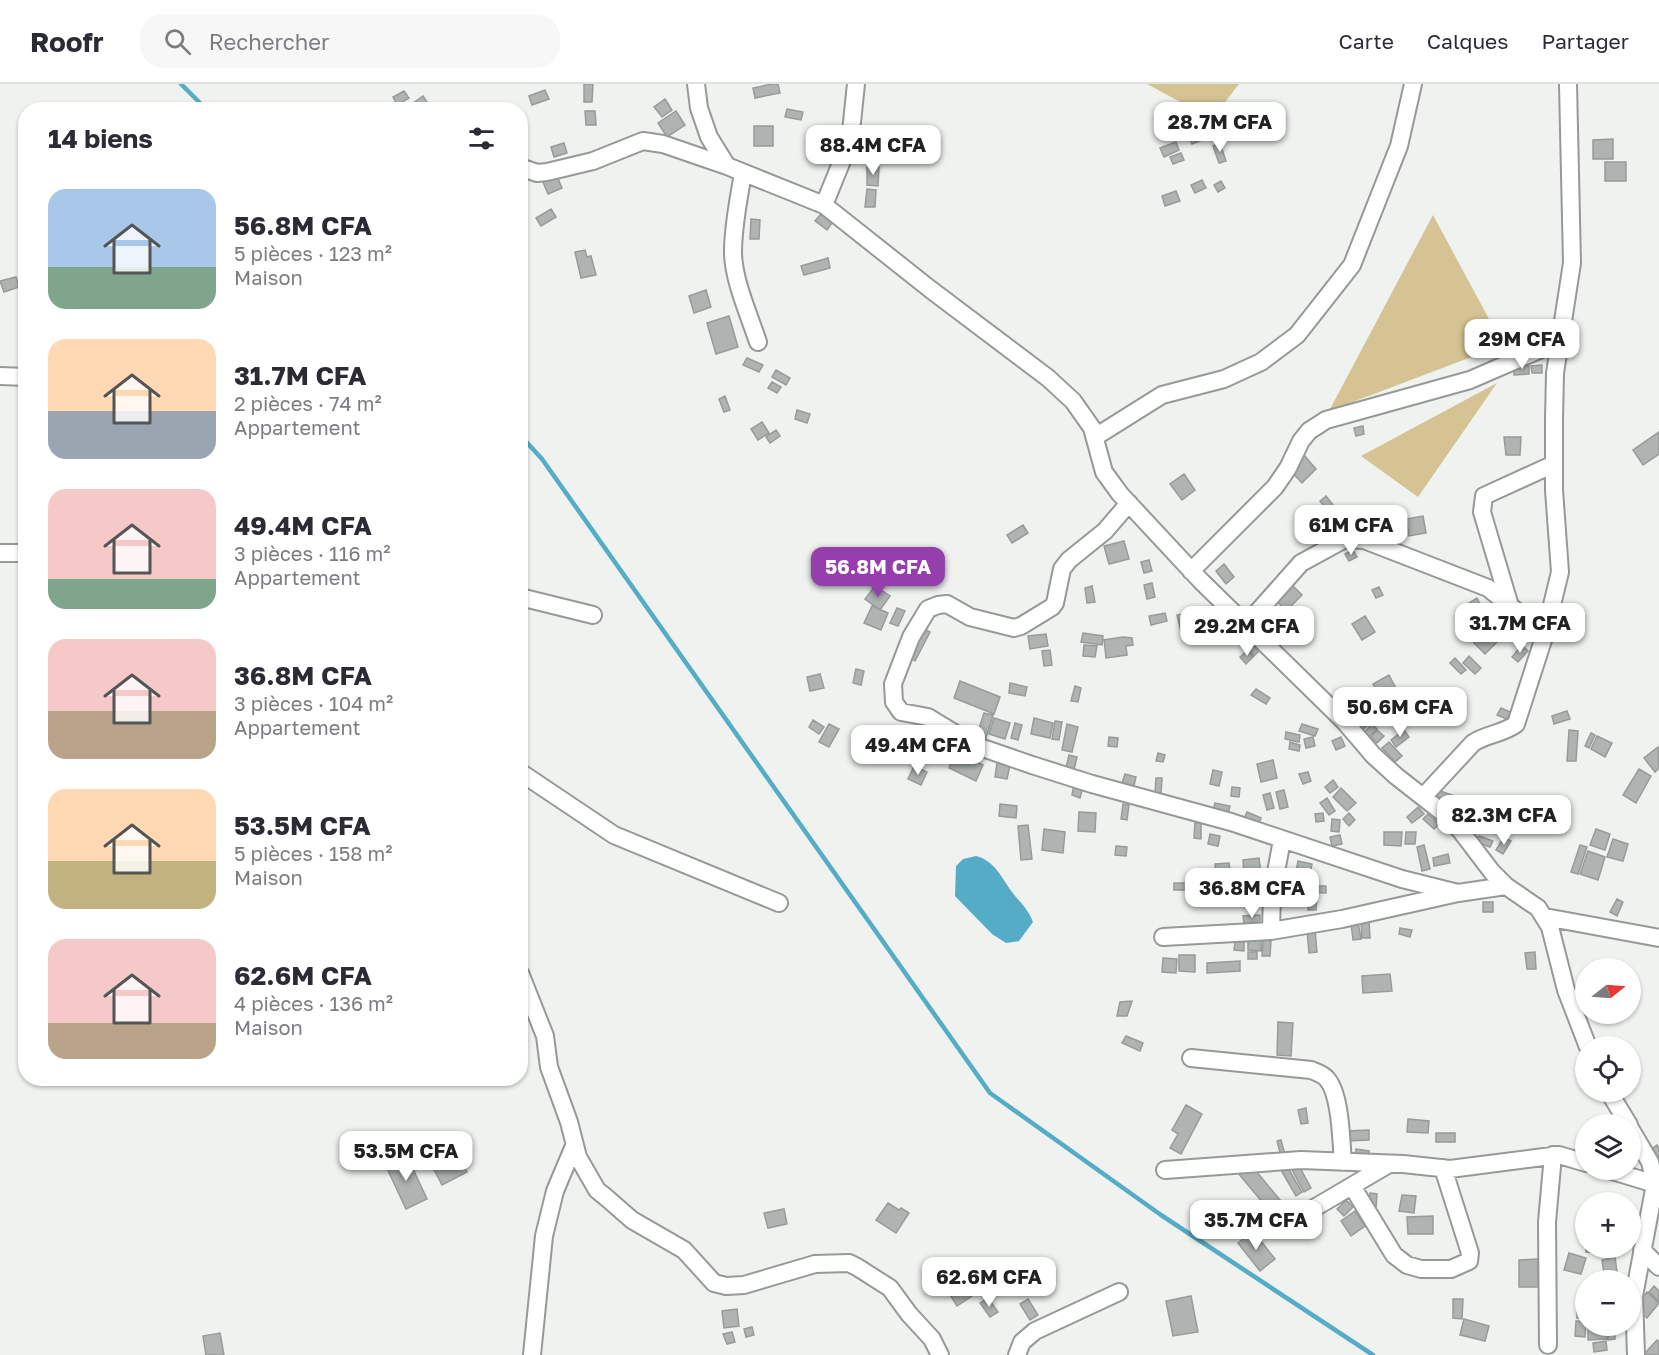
<!DOCTYPE html>
<html lang="fr">
<meta charset="utf-8">
<style>
body{margin:0;font-family:"Golos Text",sans-serif;background:#f7f7f7;color:#2b2b33;height:100vh;display:flex;flex-direction:column;font-size:22px;white-space:nowrap}
*{box-sizing:border-box;margin:0}
p{font-size:20px;color:#7c7c81}
.icon{flex:none;width:33px;height:33px;fill:none;stroke:currentColor;stroke-width:2;stroke-linecap:round;stroke-linejoin:round}
.map{position:relative;flex:1;overflow:hidden}
.side{position:absolute;left:18px;top:18px;width:510px;height:984px;display:flex;flex-direction:column;background:#fff;border-radius:24px;box-shadow:0 2px 4px #0004}
.side>*{flex:none}
.needle{width:39px;rotate:73deg}
.fabs{position:absolute;left:1575px;top:874px;display:grid;gap:12px}
.fabs a{display:grid;place-items:center;width:66px;height:66px;border-radius:50%;background:#fff;box-shadow:0 2px 4px #0004;font-size:30px}
.price{position:absolute;translate:-50% -51px;padding:0 14px;border-radius:12px;background:#fff;color:#222;font-size:20px;line-height:39px;filter:drop-shadow(0 2px 3px #0008)}
.price::after{content:'';position:absolute;left:50%;top:36px;width:18px;height:14px;margin-left:-9px;background:inherit;clip-path:polygon(0 0,100% 0,50% 100%)}
.price.active{background:#953fac;color:#fff}
ul{padding:0;list-style:none}
li{display:flex;align-items:center;gap:18px;height:150px;padding:0 30px}
li span{display:grid;place-items:center;flex:none;width:168px;height:120px;border-radius:18px;color:#555}
li>.icon{margin-inline-start:auto}
span .icon{width:72px;height:72px;fill:#fffc;stroke-width:1}
li b{font-size:26px}
h2{display:flex;justify-content:space-between;align-items:center;height:72px;padding:0 30px;font-size:26px}
header{display:flex;align-items:center;gap:36px;box-sizing:border-box;height:84px;padding:0 30px;background:#fff;border-bottom:2px solid #e1e1e2}
header strong{font-size:28px}
nav{display:flex;gap:33px;margin-inline-start:auto;font-size:21px}
.search{width:420px;height:54px;background:#f7f7f7;display:flex;align-items:center;gap:15px;box-sizing:border-box;padding:0 21px;border-radius:24px;color:#7c7c81;font-size:22px}
.map>svg:first-child{display:block}
.green{fill:#d5c393}
.water{fill:#54acc6}
.lines{fill:none;stroke-linecap:round;stroke-linejoin:round}
.stream{stroke:#54acc6;stroke-width:4.5}
.building{fill:#afb4b3;stroke:#979b9a;stroke-width:1.5}
.minor-casing{stroke:#969997;stroke-width:20}
.minor{stroke:#fff;stroke-width:16}
</style>
<header>
<strong>Roofr</strong>
<div class="search"><svg class="icon" aria-label="search" viewBox="0 0 24 24"><circle cx="10" cy="10" r="6"/><path d="M15 15l6 6"/></svg>Rechercher</div>
<nav><a>Carte</a><a>Calques</a><a>Partager</a></nav>
</header>
<div class="map">
<svg width="1659" height="1271" viewBox="0 0 1659 1271">
<rect width="100%" height="100%" fill="#eff2ef"/>
<path class="green" d="M1147,0H1239L1212,35Z
M1433,131L1503,261L1329,327Z
M1497,299L1418,413L1361,372Z"/>
<path class="water" d="M976,772C995,777 1001,793 1012,808C1021,820 1027,823 1033,838L1019,857L1006,859L992,850L955,812L956,782L963,775Z"/>
<g class="lines">
<path class="stream" d="M181,0L207,26
M520,351L542,375L990,1009L1161,1131L1373,1271"/>
</g>
<path class="building" d="M584,0H593L592,18H584Z
M772,0H778L780,9L755,14L753,4Z
M545,6L549,15L532,21L529,12Z
M404,7L409,14L397,21L393,13Z
M423,12L432,26H411L409,22Z
M665,15L672,26L662,33L654,23Z
M787,25L803,28L801,36L785,33Z
M585,27H595L596,41H586Z
M676,27L685,41L667,53L658,39Z
M754,42H773V62H754Z
M1204,47L1207,54L1192,60L1189,53Z
M1613,55V75H1593V56Z
M1176,58L1179,66L1164,73L1160,64Z
M564,59L567,69L554,73L551,63Z
M1220,59L1226,77L1219,79L1213,62Z
M1181,69L1184,76L1173,80L1170,73Z
M1605,78H1626V97H1605Z
M867,83H879L878,102L867,101Z
M554,85L562,104L548,110L540,91Z
M1202,96L1206,104L1195,109L1191,101Z
M1221,97L1225,104L1218,108L1214,101Z
M867,105L876,106L875,123H865Z
M1176,107L1180,117L1165,122L1162,112Z
M551,125L556,133L541,142L536,134Z
M821,130L832,139L827,146L815,137Z
M751,135L760,136L759,155H750Z
M585,166L587,173L591,172L596,191L581,194L575,168Z
M828,174L830,184L804,191L801,182Z
M16,193L19,203L4,208L0,197Z
M706,206L711,223L694,229L689,212Z
M729,232L738,263L716,270L707,239Z
M747,274L763,281L759,288L743,281Z
M1542,281V289H1532L1531,282Z
M1529,282V290L1514,291V283Z
M776,286L790,294L786,301L772,293Z
M772,298L781,303L777,309L768,304Z
M725,312L730,326L724,328L719,315Z
M797,326L810,330L807,339L795,335Z
M762,338L769,349L758,356L751,345Z
M1363,342L1364,350L1356,352L1354,344Z
M776,346L780,352L770,359L766,353Z
M1659,348V370L1643,381L1633,366Z
M1504,353H1521L1520,371H1506Z
M1303,370L1316,385L1302,399L1288,384Z
M1184,390L1195,406L1182,416L1170,400Z
M1326,412L1336,425L1330,430L1320,417Z
M1423,432L1426,449L1409,452L1406,435Z
M1023,441L1028,449L1012,459L1007,451Z
M1124,457L1129,475L1109,480L1104,462Z
M1353,466L1357,473L1349,477L1345,470Z
M1149,476L1152,487L1144,489L1141,478Z
M1224,480L1234,493L1226,500L1216,487Z
M1152,499L1155,513L1147,515L1144,501Z
M1290,499L1302,511L1286,527L1274,514Z
M875,502L890,512L880,526L865,515Z
M1092,502L1095,518L1087,519L1085,504Z
M1379,503L1383,511L1376,514L1372,506Z
M1477,514L1481,522L1466,531L1461,524Z
M872,522L888,529L881,546L864,539Z
M897,524L905,527L898,542L890,539Z
M1193,528L1199,553L1183,556L1177,531Z
M1165,529L1167,537L1151,541L1149,532Z
M1365,532L1375,548L1362,556L1352,540Z
M1271,541L1284,552L1274,564L1261,552Z
M924,545L930,548L915,577L908,572Z
M1487,545L1499,556L1485,570L1474,559Z
M1083,549L1103,552L1102,561L1081,558Z
M1046,550L1048,562L1030,565L1028,552Z
M1123,553L1132,554L1133,561L1126,562L1127,571L1106,574L1104,556Z
M1255,560L1260,566L1254,572L1249,566Z
M1084,561L1097,562L1095,573L1083,572Z
M1522,561L1528,567L1518,578L1512,573Z
M1050,566L1052,581L1044,582L1042,567Z
M1248,566L1253,573L1246,580L1240,573Z
M1469,572L1481,584L1475,590L1463,579Z
M1455,574L1466,586L1461,590L1450,579Z
M856,585L864,587L861,601L853,599Z
M820,590L824,604L810,607L807,593Z
M1389,591L1399,610L1383,619L1373,600Z
M960,597L1000,613L994,630L954,614Z
M1010,599L1027,603L1025,612L1009,609Z
M1075,602L1081,604L1078,618L1071,617Z
M1256,605L1270,614L1266,620L1251,611Z
M1501,624L1510,628L1507,635L1497,631Z
M1567,627L1570,635L1554,640L1552,632Z
M1362,628L1371,639L1359,648L1350,638Z
M984,629L993,631L985,657L976,654Z
M994,634L1010,639L1005,655L989,650Z
M1034,634L1053,639L1050,654L1031,650Z
M813,636L824,643L819,650L809,643Z
M1055,637L1062,638L1059,656L1052,655Z
M1015,639L1022,641L1018,656L1011,654Z
M829,640L839,645L829,663L819,658Z
M1067,640L1078,643L1072,668L1062,666Z
M1302,640L1318,645L1315,652L1299,647Z
M1372,640L1377,645L1365,656L1361,652Z
M909,646L923,654L914,670L900,662Z
M1377,646L1384,652L1377,659L1371,653Z
M1404,646L1409,653L1396,663L1391,656Z
M1569,646L1578,647L1576,677H1567Z
M1286,648L1300,651L1299,658L1285,655Z
M1591,649L1595,651L1589,664L1585,662Z
M858,652L872,660L868,669L853,662Z
M1597,652L1612,659L1605,673L1591,665Z
M1109,653L1118,654L1117,663L1108,662Z
M1313,653L1315,662L1306,664L1304,655Z
M1341,653L1345,662L1336,666L1332,657Z
M1290,658L1300,661L1299,667L1289,665Z
M1389,658L1402,672L1395,678L1382,664Z
M1658,663L1659,684L1655,688L1644,674Z
M956,669L983,681L976,697L949,684Z
M1158,669L1165,671L1163,678L1156,677Z
M1069,671L1077,673L1073,690L1065,688Z
M1273,676L1277,694L1261,698L1257,680Z
M997,679L1010,681L1007,695L995,693Z
M914,682L927,688L921,701L908,695Z
M1639,685L1651,692L1636,719L1623,711Z
M1213,686L1222,688L1219,702L1210,700Z
M1308,688L1311,697L1303,700L1299,690Z
M1125,690L1136,693L1133,706L1121,702Z
M1156,694H1162L1161,710L1155,709Z
M1333,696L1338,703L1330,709L1325,703Z
M1074,700L1083,703L1080,714L1072,711Z
M1232,703L1240,704L1239,713L1231,712Z
M1341,704L1356,719L1347,727L1333,713Z
M1284,706L1288,723L1280,725L1276,708Z
M1437,706L1455,712L1452,721L1434,714Z
M1270,709L1274,724L1267,726L1263,711Z
M1499,712L1517,718L1513,732L1495,726Z
M1327,714L1335,727L1329,731L1320,719Z
M1467,718L1475,722L1469,737L1461,733Z
M1215,719L1230,722L1228,731L1213,728Z
M1000,720L1017,722L1016,734L999,732Z
M1123,720L1129,721L1127,736L1121,735Z
M1418,723L1424,730L1412,739L1407,733Z
M1079,728L1096,729L1095,748L1078,747Z
M1247,728L1261,734L1258,742L1243,737Z
M1323,729L1324,737L1316,738L1315,730Z
M1349,729L1355,736L1349,742L1343,735Z
M1428,730L1439,740L1434,745L1423,735Z
M1332,735L1340,736L1339,748L1331,747Z
M1195,739H1201V755L1194,754Z
M1028,741L1032,775L1021,776L1018,742Z
M1044,745L1065,748L1063,769L1042,766Z
M1596,745L1610,750L1605,766L1590,761Z
M1384,748H1402L1401,762L1384,761Z
M1406,748H1416L1415,760H1405Z
M1210,750L1220,752L1218,762L1208,760Z
M1340,751L1342,760L1332,762L1330,753Z
M1479,752L1493,757L1490,763L1476,758Z
M1504,753L1511,757L1503,770L1496,766Z
M1613,755L1628,760L1623,777L1607,773Z
M1424,761L1430,785L1422,787L1417,763Z
M1580,761L1587,763L1578,790L1571,788Z
M1116,762L1127,763L1126,772L1115,771Z
M1588,767L1605,773L1598,796L1580,790Z
M1448,770L1450,779L1434,782L1433,774Z
M1259,774L1261,789L1244,791L1243,776Z
M1298,777L1312,780L1309,796L1295,793Z
M1229,779L1231,795L1216,796L1215,780Z
M1174,799H1188V806H1174Z
M1196,800H1202L1200,814L1195,813Z
M1307,802H1326V809L1307,808Z
M1308,810H1317L1316,826H1308Z
M1617,815L1623,818L1617,832L1610,828Z
M1483,818H1493V828H1483Z
M1260,831V838L1244,839L1243,832Z
M1369,837L1370,854H1362L1361,838Z
M1358,838L1361,855L1353,856L1351,839Z
M1400,844L1412,846L1410,853L1399,850Z
M1307,846H1315L1317,868L1309,869Z
M1248,856H1261V867L1248,866Z
M1263,856H1271L1270,872H1262Z
M1235,858H1244V867L1234,866Z
M1248,868H1257V875H1248Z
M1535,868L1536,885H1527L1525,869Z
M1179,871H1195V888L1179,887Z
M1163,874L1177,875L1176,889L1162,888Z
M1240,877V887L1207,889V879Z
M1390,890L1392,907L1363,909L1362,892Z
M1132,917L1127,932H1117L1120,918Z
M1278,938L1293,939L1291,972L1277,971Z
M1126,952L1143,959L1140,967L1122,959Z
M1186,1021L1202,1030L1181,1070L1170,1064L1178,1050L1172,1046Z
M1306,1024L1308,1039L1301,1040L1298,1026Z
M1408,1035L1429,1037L1428,1049L1407,1048Z
M1369,1046V1056L1346,1057L1345,1047Z
M1436,1049H1455V1058H1436Z
M450,1055L467,1088L442,1101L425,1068Z
M1281,1056L1285,1071L1281,1072L1277,1057Z
M1657,1061L1659,1064V1080L1650,1066Z
M1356,1065L1369,1067L1368,1075L1355,1073Z
M406,1070L427,1115L406,1125L385,1080Z
M1298,1080L1311,1104L1304,1108L1291,1084Z
M1288,1084L1302,1108L1296,1112L1282,1088Z
M1256,1087L1285,1122L1274,1132L1238,1089Z
M1370,1109L1377,1110L1376,1125L1368,1124Z
M1402,1111L1416,1112L1414,1129L1399,1127Z
M1346,1116L1353,1123L1344,1132L1337,1125Z
M888,1119L899,1126L901,1124L909,1129L896,1149L876,1136Z
M784,1125L787,1140L768,1144L764,1129Z
M1355,1127L1365,1142L1351,1152L1341,1137Z
M1433,1132V1150H1408L1407,1133Z
M1253,1147L1275,1175L1260,1187L1238,1159Z
M1586,1164H1602V1169L1586,1168Z
M1569,1169L1586,1174L1581,1190L1564,1186Z
M1615,1173L1617,1188L1604,1190L1602,1176Z
M1538,1175V1203H1519V1176Z
M962,1197L972,1212L957,1222L947,1206Z
M1654,1202L1659,1207V1217L1649,1208Z
M1647,1208L1659,1219L1647,1234L1634,1223Z
M1191,1212L1198,1248L1173,1252L1166,1217Z
M988,1214L998,1228L990,1233L980,1219Z
M1028,1215L1038,1231L1030,1236L1020,1220Z
M1453,1215H1463L1462,1235L1453,1234Z
M1577,1218H1586V1234H1577Z
M737,1225L739,1242L724,1244L722,1227Z
M1464,1235L1489,1242L1485,1257L1460,1251Z
M1576,1237L1586,1238L1585,1253L1575,1252Z
M1588,1242H1606L1607,1255L1588,1256Z
M1608,1242H1615V1255L1608,1256Z
M752,1243L754,1251L746,1253L744,1245Z
M732,1248L735,1258L727,1260L723,1250Z
M220,1249L224,1271H206L203,1252Z
M1657,1256L1659,1258V1271H1647L1645,1269Z
M1606,1257L1607,1266L1594,1268L1593,1259Z"/>
<g class="lines">
<g class="minor-casing">
<path id="minor" d="M696,0L699,24L709,53L727,82L824,121
M856,0L850,57L824,121L930,205L1048,294L1073,317L1092,344L1104,388L1120,410L1201,497L1344,637L1373,671L1396,692L1442,728L1460,746L1492,788L1506,802L1538,824L1550,843L1566,906L1588,963
M520,83L537,89L547,88L593,77L643,57L663,60L727,82
M743,89C739,114 733,141 733,168C733,195 749,231 758,258
M0,292L26,293
M1095,353L1162,311L1224,295L1261,278L1297,251L1352,181L1399,62L1413,0
M1129,419L1105,447L1069,476L1062,485L1055,519L1052,523L1021,542L1014,544L970,533L947,520L938,521L928,525L911,553L893,600L894,618L901,628L928,633L974,661L1032,681L1092,700L1231,738L1402,795L1458,809
M0,469H26
M1191,487L1275,403L1288,384L1301,357L1309,347L1326,336L1470,296L1560,257
M520,513L593,531
M1510,522L1482,428L1484,412L1554,380
M1246,541L1301,479L1345,455L1364,456L1488,504L1545,550
M520,688L614,751L779,819
M1423,713L1473,659C1486,650 1503,650 1516,640L1545,550L1560,488L1554,406V335L1555,289L1572,179L1568,0
M1545,833L1659,854
M1271,847L1272,809L1282,756
M1163,853L1271,847L1342,835L1458,809L1506,802
M520,889L545,952L549,983L569,1038L578,1073L597,1106L608,1115L632,1136L684,1166L714,1199L726,1202L744,1201L815,1180L849,1179L857,1183L890,1204L909,1230L932,1255L940,1271
M1191,974L1311,986C1316,988 1323,990 1327,995C1341,1011 1341,1057 1343,1078
M1609,1008L1629,1041
M1630,1044L1650,1078L1655,1100L1659,1102
M1165,1086L1301,1076L1403,1080L1450,1085L1559,1071L1586,1079
M1609,1086L1655,1100L1634,1212L1636,1271
M1352,1102L1394,1171L1407,1181L1421,1185H1451L1469,1177L1470,1169L1443,1084
M1304,1130L1389,1080
M1642,1166L1659,1183
M1548,1261L1547,1138L1553,1071
M532,1271L544,1152L555,1107L574,1062
M1017,1271L1022,1258L1035,1247L1119,1208"/>
</g>
<use href="#minor" class="minor"/>
</g>
</svg>
<div class="fabs">
<a><svg class="needle" viewBox="-14 -14 28 28"><path d="M0-13l5 13h-10z" fill="#e53935"/><path d="M0 13l5-13h-10z" fill="#7c7c81"/></svg></a>
<a><svg class="icon" aria-label="locate" viewBox="0 0 24 24"><circle cx="12" cy="12" r="6"/><path d="M12 2v4M12 18v4M2 12h4M18 12h4"/></svg></a>
<a><svg class="icon" aria-label="layers" viewBox="0 0 24 24"><path d="M12 4l9 5-9 5-9-5zM3 14l9 5 9-5"/></svg></a>
<a>+</a>
<a>−</a>
</div>
<b class="price" style="left:1220px;top:69px">28.7M CFA</b>
<b class="price" style="left:873px;top:92px">88.4M CFA</b>
<b class="price" style="left:1522px;top:286px">29M CFA</b>
<b class="price" style="left:1351px;top:472px">61M CFA</b>
<b class="price active" style="left:878px;top:514px">56.8M CFA</b>
<b class="price" style="left:1520px;top:570px">31.7M CFA</b>
<b class="price" style="left:1247px;top:573px">29.2M CFA</b>
<b class="price" style="left:1400px;top:654px">50.6M CFA</b>
<b class="price" style="left:918px;top:692px">49.4M CFA</b>
<b class="price" style="left:1504px;top:762px">82.3M CFA</b>
<b class="price" style="left:1252px;top:835px">36.8M CFA</b>
<b class="price" style="left:406px;top:1098px">53.5M CFA</b>
<b class="price" style="left:1256px;top:1167px">35.7M CFA</b>
<b class="price" style="left:989px;top:1224px">62.6M CFA</b>
<section class="side">
<h2>14 biens<svg class="icon" aria-label="filters" viewBox="0 0 24 24"><path d="M4 7h16M4 17h16"/><circle cx="9" cy="7" r="2"/><circle cx="15" cy="17" r="2"/></svg></h2>
<ul>
<li><span style="background:linear-gradient(#a9c7e8 65%,#7fa58c 0)"><svg class="icon" aria-label="home" viewBox="0 0 24 24"><path d="M3 11l9-7 9 7M6 9v11h12V9"/></svg></span><div><b>56.8M CFA</b><p>5 pièces · 123 m²</p><p>Maison</p></div></li>
<li><span style="background:linear-gradient(#ffd9b3 60%,#9aa5b1 0)"><svg class="icon" aria-label="home" viewBox="0 0 24 24"><path d="M3 11l9-7 9 7M6 9v11h12V9"/></svg></span><div><b>31.7M CFA</b><p>2 pièces · 74 m²</p><p>Appartement</p></div></li>
<li><span style="background:linear-gradient(#f6c9c9 75%,#7fa58c 0)"><svg class="icon" aria-label="home" viewBox="0 0 24 24"><path d="M3 11l9-7 9 7M6 9v11h12V9"/></svg></span><div><b>49.4M CFA</b><p>3 pièces · 116 m²</p><p>Appartement</p></div></li>
<li><span style="background:linear-gradient(#f6c9c9 60%,#b9a48a 0)"><svg class="icon" aria-label="home" viewBox="0 0 24 24"><path d="M3 11l9-7 9 7M6 9v11h12V9"/></svg></span><div><b>36.8M CFA</b><p>3 pièces · 104 m²</p><p>Appartement</p></div></li>
<li><span style="background:linear-gradient(#ffd9b3 60%,#c2b280 0)"><svg class="icon" aria-label="home" viewBox="0 0 24 24"><path d="M3 11l9-7 9 7M6 9v11h12V9"/></svg></span><div><b>53.5M CFA</b><p>5 pièces · 158 m²</p><p>Maison</p></div></li>
<li><span style="background:linear-gradient(#f6c9c9 70%,#b9a48a 0)"><svg class="icon" aria-label="home" viewBox="0 0 24 24"><path d="M3 11l9-7 9 7M6 9v11h12V9"/></svg></span><div><b>62.6M CFA</b><p>4 pièces · 136 m²</p><p>Maison</p></div></li>
</ul>
</section>
</div>
